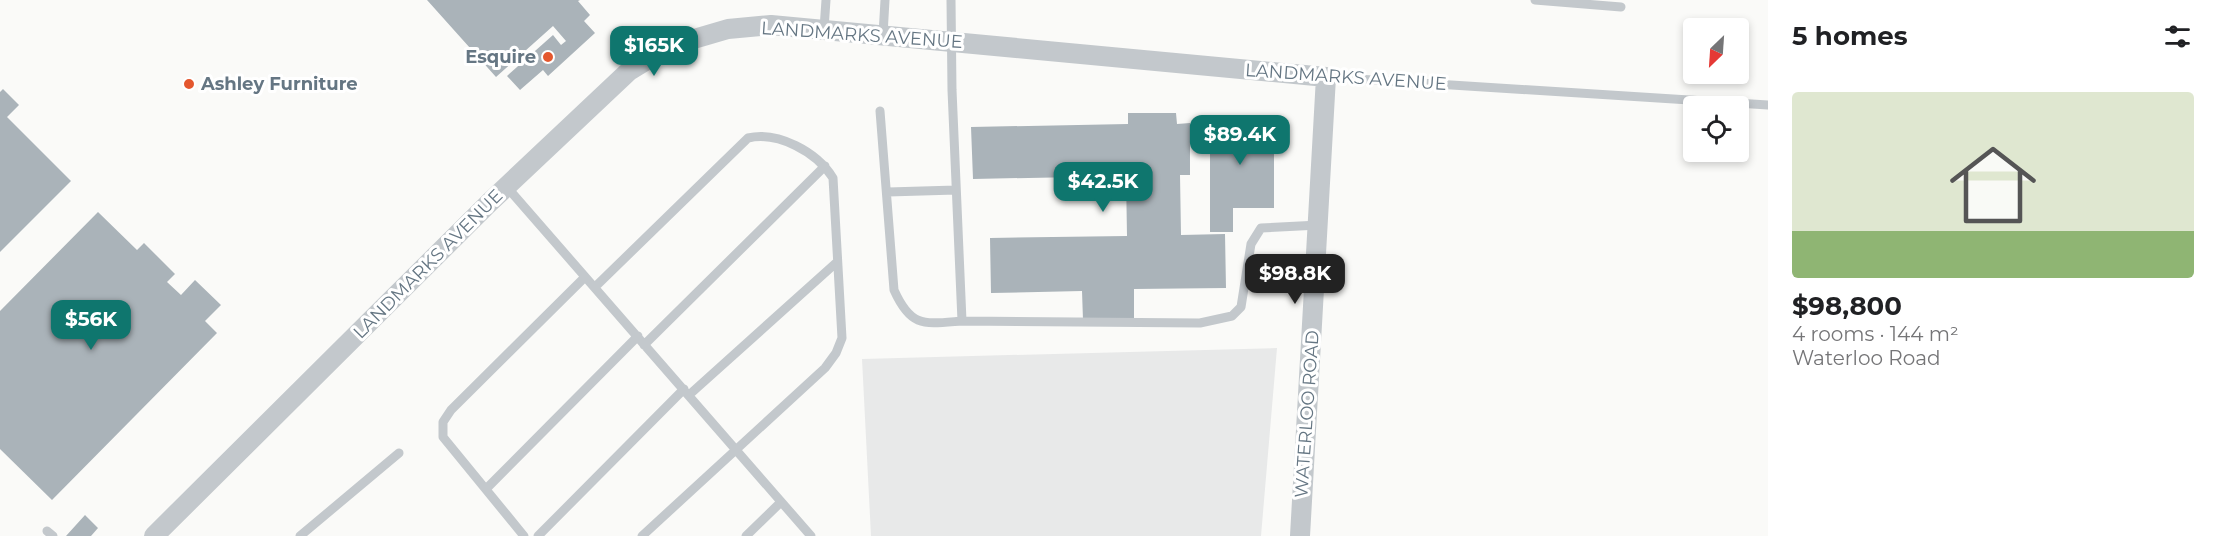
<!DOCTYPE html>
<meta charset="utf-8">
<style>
body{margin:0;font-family:Montserrat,sans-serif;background:#f2f2f2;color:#202124;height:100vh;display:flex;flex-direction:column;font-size:22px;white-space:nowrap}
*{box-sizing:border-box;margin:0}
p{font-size:20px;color:#757577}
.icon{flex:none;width:33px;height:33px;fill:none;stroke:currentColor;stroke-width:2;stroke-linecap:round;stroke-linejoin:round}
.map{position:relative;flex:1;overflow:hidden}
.details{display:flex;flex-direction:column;background:#fff;width:450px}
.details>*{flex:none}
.needle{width:39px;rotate:205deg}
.fabs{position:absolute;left:1683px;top:18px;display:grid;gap:12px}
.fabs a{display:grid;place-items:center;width:66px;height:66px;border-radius:6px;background:#fff;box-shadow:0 3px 9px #0003;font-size:30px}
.price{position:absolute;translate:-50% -51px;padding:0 14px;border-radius:12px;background:#0f766e;color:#fff;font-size:20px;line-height:39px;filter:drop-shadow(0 2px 3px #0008)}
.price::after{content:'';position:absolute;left:50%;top:36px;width:18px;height:14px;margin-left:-9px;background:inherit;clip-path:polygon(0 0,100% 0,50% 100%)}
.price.current{background:#222;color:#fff}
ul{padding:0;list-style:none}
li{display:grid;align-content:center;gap:12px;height:318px;padding:0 24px}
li+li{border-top:2px solid #e0e0e0}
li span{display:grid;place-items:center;height:186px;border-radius:6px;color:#555}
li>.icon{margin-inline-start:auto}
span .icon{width:108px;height:108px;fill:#fffc;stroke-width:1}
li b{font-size:26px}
h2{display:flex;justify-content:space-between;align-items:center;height:72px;padding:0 24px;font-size:26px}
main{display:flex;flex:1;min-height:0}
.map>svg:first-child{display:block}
.built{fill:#e8e9e9}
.building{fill:#aab3b9}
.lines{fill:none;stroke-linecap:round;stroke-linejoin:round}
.service{stroke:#c3c8cc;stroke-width:9}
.minor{stroke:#c3c8cc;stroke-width:20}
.poi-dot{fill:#e4572e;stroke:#fff;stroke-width:2}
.labels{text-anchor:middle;stroke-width:6;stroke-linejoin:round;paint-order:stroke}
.street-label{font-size:18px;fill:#657683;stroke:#fff}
.poi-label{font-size:18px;font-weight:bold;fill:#657683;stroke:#fff;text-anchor:end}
</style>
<main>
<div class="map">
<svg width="1768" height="536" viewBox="0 0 1768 536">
<rect width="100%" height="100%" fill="#fafaf8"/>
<path class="built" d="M1277,348L1261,536H871L862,359Z"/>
<path class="building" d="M427,0H580L578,1L590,15L584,21L595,33L548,76L543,70L520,90L507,76L553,35L561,45L566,41L553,26L496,77Z
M3,89L19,105L7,117L71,181L0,252V92Z
M1128,113H1176L1177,124L1190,123V175H1180L1181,235L1225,234L1226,288L1134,289V320H1083L1082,291L991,293L990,238L1127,236L1126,176L973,179L971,127L1128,124Z
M1210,115H1274V208H1233V232H1210Z
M98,212L137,250L144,243L175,274L167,282L181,295L195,280L221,305L205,321L217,333L52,500L0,449V311Z
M85,515L98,528L91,536H66Z"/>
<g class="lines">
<path class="service" d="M951,0L952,90L962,321
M1535,0L1621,7
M824,29L826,0
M883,35L885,0
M1326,77L1768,105
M880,111L894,290C911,328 924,324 962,321L1200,323L1232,316L1241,307L1251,244L1261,228L1319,225
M506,186L811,536
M888,192L956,190
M595,287L748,138C778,131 817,152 833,178L842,338L836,353L825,368L642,536
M644,345L825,166
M689,395L837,262
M486,489L638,336
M47,531L53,536
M300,536L399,453
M524,536L443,437V422L451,410L585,277
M538,536L684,389
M746,536L781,502"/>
<path class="minor" d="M154,536L490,202L629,71L670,46L728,29L771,25L1326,77L1300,536"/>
</g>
<g class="poi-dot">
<circle cx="548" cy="57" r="6"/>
<circle cx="189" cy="84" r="6"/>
</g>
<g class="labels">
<g class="street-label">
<text transform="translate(862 35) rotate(4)" y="6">LANDMARKS AVENUE</text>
<text transform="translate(1346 77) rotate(4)" y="6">LANDMARKS AVENUE</text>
<text transform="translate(428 264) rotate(-45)" y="6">LANDMARKS AVENUE</text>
<text transform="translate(1307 414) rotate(-86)" y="6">WATERLOO ROAD</text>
</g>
<g class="poi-label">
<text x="536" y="63">Esquire</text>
<text x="201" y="90" text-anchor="start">Ashley Furniture</text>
</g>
</g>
</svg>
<div class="fabs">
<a><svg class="needle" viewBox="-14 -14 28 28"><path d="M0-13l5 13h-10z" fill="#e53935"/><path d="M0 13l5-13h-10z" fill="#757577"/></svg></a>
<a><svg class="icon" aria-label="locate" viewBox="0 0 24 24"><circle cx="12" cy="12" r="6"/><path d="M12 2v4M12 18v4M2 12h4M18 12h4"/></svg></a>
</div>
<b class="price" style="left:654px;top:77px">$165K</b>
<b class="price" style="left:1240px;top:166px">$89.4K</b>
<b class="price" style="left:1103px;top:213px">$42.5K</b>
<b class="price current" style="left:1295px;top:305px">$98.8K</b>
<b class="price" style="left:91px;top:351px">$56K</b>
</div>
<section class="details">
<h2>5 homes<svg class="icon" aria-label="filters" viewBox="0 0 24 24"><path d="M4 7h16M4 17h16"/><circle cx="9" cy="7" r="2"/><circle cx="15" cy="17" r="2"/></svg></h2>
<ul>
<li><span style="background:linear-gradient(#dfe7d0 75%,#8fb573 0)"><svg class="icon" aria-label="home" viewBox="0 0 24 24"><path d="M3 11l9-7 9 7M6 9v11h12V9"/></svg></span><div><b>$98,800</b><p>4 rooms · 144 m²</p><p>Waterloo Road</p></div></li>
</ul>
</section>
</main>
